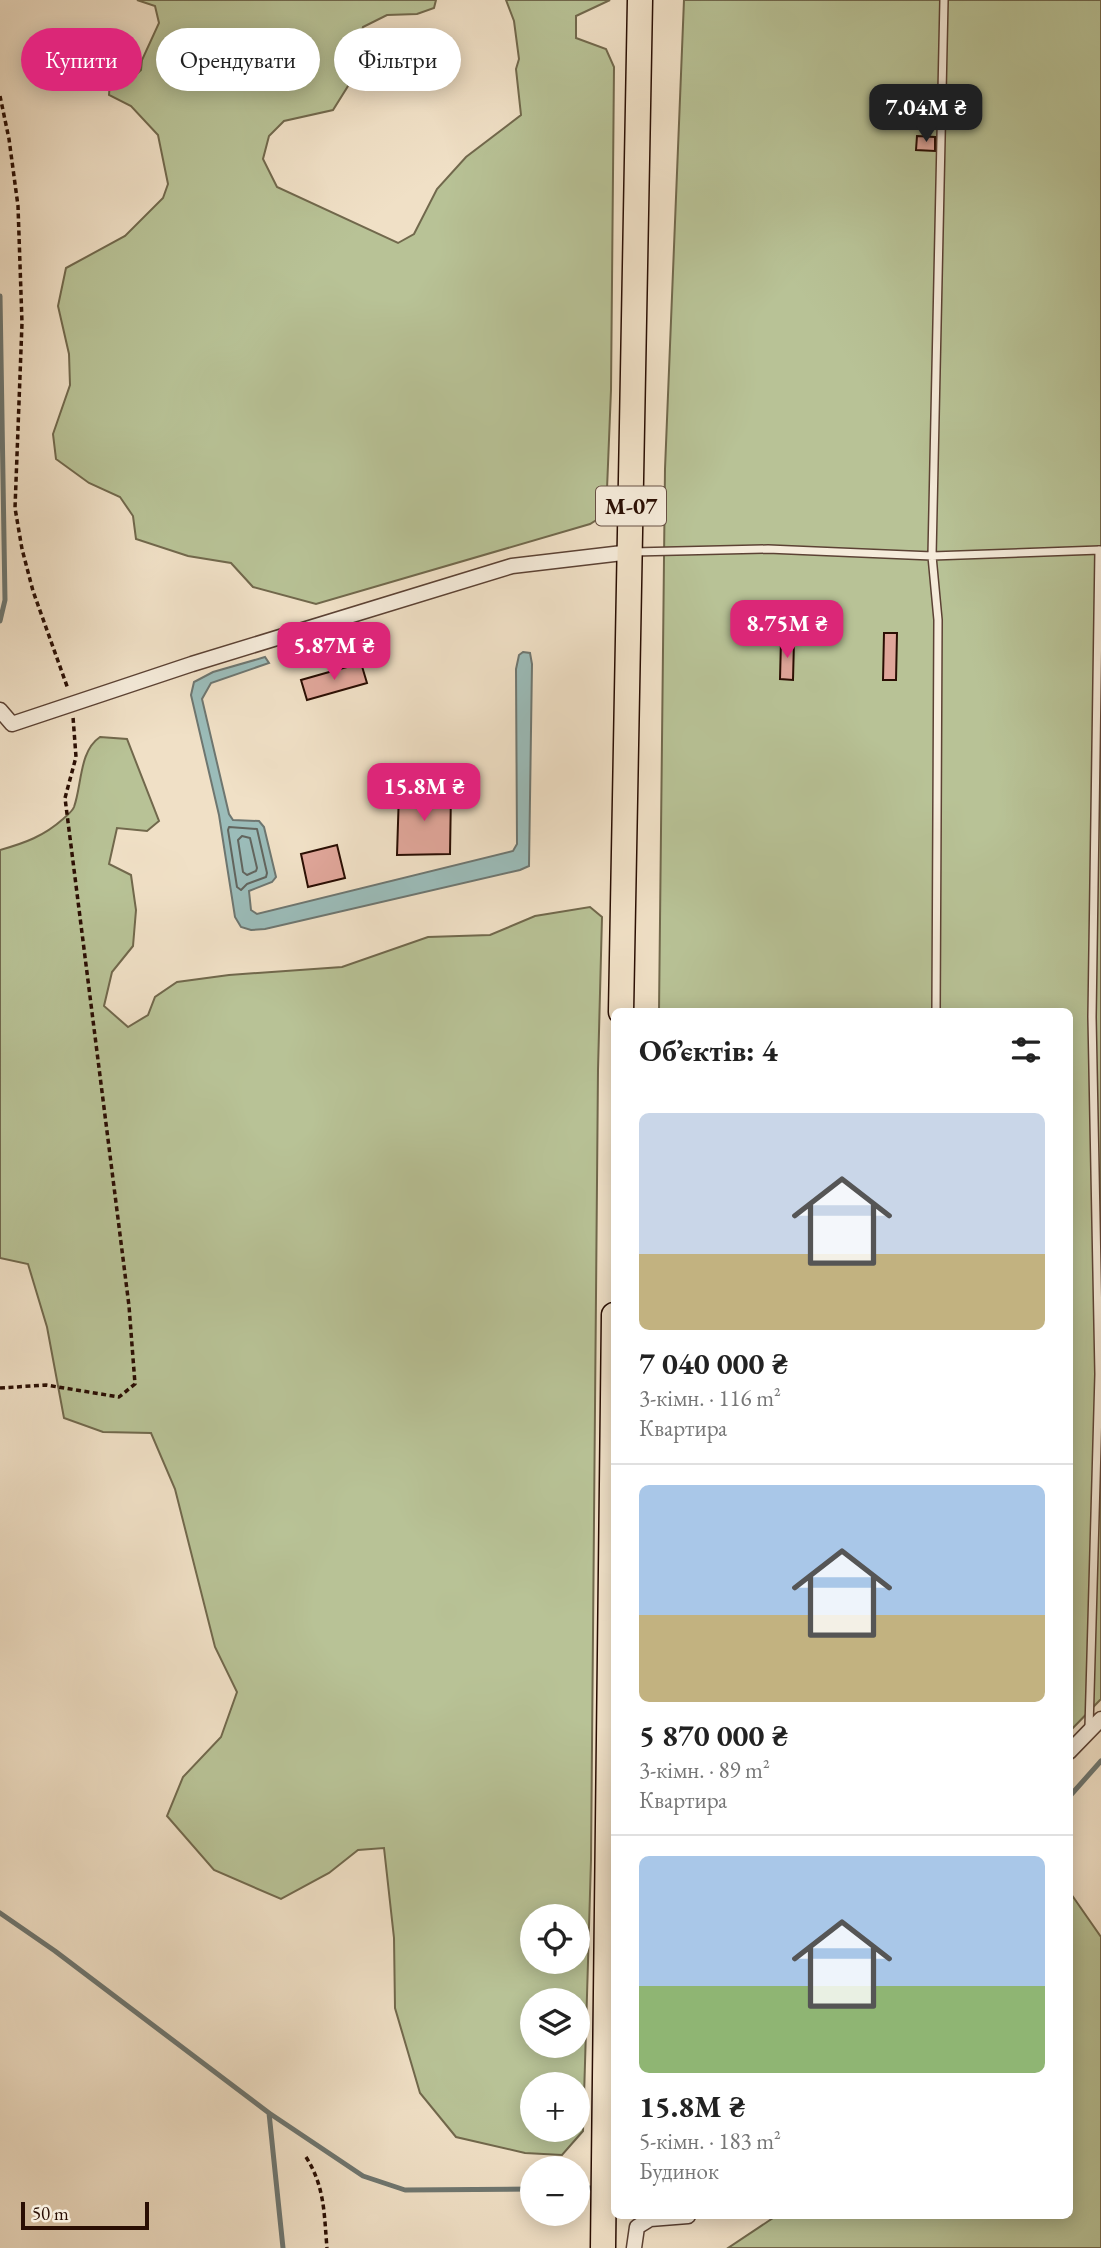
<!DOCTYPE html>
<html lang="uk">
<meta charset="utf-8">
<style>
body{margin:0;font-family:"EB Garamond",serif;background:#f2f2f2;color:#222;height:100vh;display:flex;flex-direction:column;font-size:26px;white-space:nowrap}
*{box-sizing:border-box;margin:0}
p{font-size:23px;color:#767676}
.icon{flex:none;width:38px;height:38px;fill:none;stroke:currentColor;stroke-width:2;stroke-linecap:round;stroke-linejoin:round}
.map{position:relative;flex:1;overflow:hidden}
.panel{position:absolute;left:611px;top:1008px;width:462px;height:1211px;display:flex;flex-direction:column;background:#fff;border-radius:10px;box-shadow:0 4px 18px #0003}
.panel>*{flex:none}
.top-card{position:absolute;left:21px;top:28px;width:485px;height:63px;display:flex;gap:14px}
.tools{position:absolute;left:520px;top:1904px;display:grid;gap:14px}
.tools a{display:grid;place-items:center;width:70px;height:70px;border-radius:50%;background:#fff;box-shadow:0 4px 18px #0003;font-size:35px}
.scale{position:absolute;left:21px;bottom:18px;width:128px;box-sizing:border-box;padding-left:7px;border:4px solid #2a0e03;border-top:0;font-size:19px;line-height:24px;white-space:nowrap;color:#2a0e03;-webkit-text-stroke:5px #f5ebda;paint-order:stroke}
.price{position:absolute;translate:-50% -60px;padding:0 16px;border-radius:14px;background:#db2777;color:#fff;font-size:23px;line-height:46px;filter:drop-shadow(0 2px 4px #0008)}
.price::after{content:'';position:absolute;left:50%;top:42px;width:21px;height:16px;margin-left:-10px;background:inherit;clip-path:polygon(0 0,100% 0,50% 100%)}
.price.active{background:#222;color:#fff}
ul{padding:0;list-style:none}
li{display:grid;align-content:center;gap:14px;height:371px;padding:0 28px}
li+li{border-top:2px solid #e0e0e0}
li span{display:grid;place-items:center;height:217px;border-radius:10px;color:#555}
li>.icon{margin-inline-start:auto}
span .icon{width:126px;height:126px;fill:#fffc;stroke-width:1}
li b{font-size:30px}
h2{display:flex;justify-content:space-between;align-items:center;height:84px;padding:0 28px;font-size:30px}
.tag{padding:0 24px;border-radius:32px;background:#fff;box-shadow:0 4px 18px #0003;font-size:24px;line-height:63px}
.tag.active{background:#db2777;color:#fff}
.map>svg:first-child{display:block}
.green{fill:#b8c296;stroke:#71684c;stroke-width:2;fill-rule:evenodd}
.water{fill:#9bbcb9;stroke:#6e7670;stroke-width:2}
.lines{fill:none;stroke-linecap:round;stroke-linejoin:round}
.shore{stroke:#62655e;stroke-width:2}
.stream{stroke:#6e7670;stroke-width:5}
.building{fill:#e0a69a;stroke:#2a0e03;stroke-width:2}
.lane-casing{stroke:#5c4234;stroke-width:10}
.street-casing{stroke:#5c4234;stroke-width:17}
.highway-casing{stroke:#2a0e03;stroke-width:27}
.path{stroke:#2a0e03;stroke-width:3.5;stroke-dasharray:5 3.5;stroke-linecap:butt}
.lane{stroke:#f5ebda;stroke-width:7}
.street{stroke:#f5ebda;stroke-width:14}
.highway{stroke:#f0e0c6;stroke-width:24}
.labels{text-anchor:middle;stroke-width:5;stroke-linejoin:round;paint-order:stroke}
.shield{fill:#f5ebda;stroke:#675044;stroke-width:2}
.shield-label{font-size:23px;font-weight:bold;fill:#2a0e03}
</style>
<div class="map">
<svg width="1101" height="2248" viewBox="0 0 1101 2248">
<rect width="100%" height="100%" fill="#f0e0c6"/>
<filter id="stains"><feTurbulence type="fractalNoise" baseFrequency=".00286" numOctaves="4"/><feColorMatrix values="0 0 0 0 .2 0 0 0 0 .09 0 0 0 0 .02 0 0 0 .5 -.17"/></filter>
<radialGradient id="worn" r=".72"><stop offset=".6" stop-color="#630" stop-opacity="0"/><stop offset="1" stop-color="#630" stop-opacity=".3"/></radialGradient>
<path class="green" d="M137,0H436L434,8L417,14L387,15L363,27L348,86L333,110L284,121L269,136L263,159L277,187L398,243L414,234L437,189L466,157L521,115L516,69L519,59L514,21L506,0H610L576,16V38L606,49L614,67L611,390L606,514L590,524L316,604L253,587L231,563L188,556L136,539L133,516L120,497L89,483L56,459L53,434L70,385L69,354L58,306L66,268L125,236L163,198L168,184L158,135L131,106L109,95L110,81H129L141,70L142,60L159,23L155,6Z
M684,0H1101V1699L1069,1732V1012H659L665,469Z
M100,737L127,739L159,821L147,831L117,828L109,864L131,875L136,910L133,946L112,972L104,1006L128,1027L148,1015L155,997L177,982L229,975L342,967L428,937L490,935L535,916L590,907L602,917L598,1070L591,1860L583,2131L562,2155L525,2153L456,2137L420,2093L395,2008L394,1938L384,1848L358,1850L329,1873L281,1899L214,1870L167,1816L183,1777L221,1737L237,1692L215,1647L175,1489L151,1433L103,1432L64,1418L47,1327L28,1264L0,1258V850C25,843 44,836 63,819C67,815 72,812 74,807C82,785 79,751 100,737ZM532,1916H578V1962H532ZM578,2000V2046H532V2000ZM532,2084H578V2130H532Z
M1069,1891L1101,1937V2248H728L776,2216H1069Z"/>
<path class="water" d="M523,652L530,653L532,664L529,866L520,870L265,929L251,930L241,927L235,917L219,815L191,695L194,682L213,672L265,657L269,663L211,683L202,699L229,814L233,820L259,821L264,827L276,877L272,882L249,891L251,910L257,914L513,851L517,844L516,669L519,655Z"/>
<g class="lines">
<path class="shore" d="M229,827L257,829L267,873L266,877L247,884L241,890L237,887L228,830Z
M242,836L250,838L257,868L256,871L247,875L243,872L238,840Z"/>
<path class="stream" d="M0,296L5,600L0,621
M1069,1797L1101,1761
M0,1913L55,1951L269,2113L363,2176L405,2190L532,2189
M269,2113L283,2248
M578,2188H592"/>
</g>
<path class="building" d="M917,136L935,137V151L916,150Z
M884,633H897L896,680H883Z
M781,640H794L793,680L780,679Z
M361,663L367,683L307,700L301,680Z
M432,791L451,792L450,854L397,855L399,792L432,793Z
M337,845L345,878L308,887L301,854Z"/>
<g class="lines">
<g class="lane-casing">
<path id="lane" d="M633,552L768,549L932,556L1100,550
M936,1012L938,620L932,556L944,0
M1089,1728L1099,1374L1092,1017L1099,550"/>
</g>
<g class="street-casing">
<path id="street" d="M0,710L12,724L192,664L512,566L631,552
M1069,1752L1101,1719
M634,2248L637,2227L650,2219L688,2216"/>
</g>
<g class="highway-casing">
<path id="highway" d="M621,1012L640,0
M603,2248L614,1315"/>
</g>
<path class="path" d="M0,96L9,139L18,206L22,323L15,508L22,549L33,591L68,689
M0,1388L46,1385L119,1397L135,1384L129,1306L65,798L76,757L73,717
M306,2157C325,2187 324,2214 327,2248"/>
<use href="#lane" class="lane"/>
<use href="#street" class="street"/>
<use href="#highway" class="highway"/>
</g>
<g class="labels">
<rect class="shield" x="596" y="486.5" width="70" height="39" rx="5"/>
<g class="shield-label">
<text x="631" y="514">М-07</text>
</g>
</g>
<rect width="100%" height="100%" filter="url(#stains)"/>
<rect width="100%" height="100%" fill="url(#worn)"/>
</svg>
<div class="tools">
<a><svg class="icon" aria-label="locate" viewBox="0 0 24 24"><circle cx="12" cy="12" r="6"/><path d="M12 2v4M12 18v4M2 12h4M18 12h4"/></svg></a>
<a><svg class="icon" aria-label="layers" viewBox="0 0 24 24"><path d="M12 4l9 5-9 5-9-5zM3 14l9 5 9-5"/></svg></a>
<a>+</a>
<a>−</a>
</div>
<div class="scale">50 m</div>
<b class="price active" style="left:926px;top:144px">7.04M ₴</b>
<b class="price" style="left:787px;top:660px">8.75M ₴</b>
<b class="price" style="left:334px;top:682px">5.87M ₴</b>
<b class="price" style="left:424px;top:823px">15.8M ₴</b>
<div class="top-card">
<a class="tag active">Купити</a>
<a class="tag">Орендувати</a>
<a class="tag">Фільтри</a>
</div>
<section class="panel">
<h2>Об’єктів: 4<svg class="icon" aria-label="filters" viewBox="0 0 24 24"><path d="M4 7h16M4 17h16"/><circle cx="9" cy="7" r="2"/><circle cx="15" cy="17" r="2"/></svg></h2>
<ul>
<li><span style="background:linear-gradient(#c9d6e8 65%,#c2b280 0)"><svg class="icon" aria-label="home" viewBox="0 0 24 24"><path d="M3 11l9-7 9 7M6 9v11h12V9"/></svg></span><div><b>7 040 000 ₴</b><p>3-кімн. · 116 m²</p><p>Квартира</p></div></li>
<li><span style="background:linear-gradient(#a9c7e8 60%,#c2b280 0)"><svg class="icon" aria-label="home" viewBox="0 0 24 24"><path d="M3 11l9-7 9 7M6 9v11h12V9"/></svg></span><div><b>5 870 000 ₴</b><p>3-кімн. · 89 m²</p><p>Квартира</p></div></li>
<li><span style="background:linear-gradient(#a9c7e8 60%,#8fb573 0)"><svg class="icon" aria-label="home" viewBox="0 0 24 24"><path d="M3 11l9-7 9 7M6 9v11h12V9"/></svg></span><div><b>15.8M ₴</b><p>5-кімн. · 183 m²</p><p>Будинок</p></div></li>
</ul>
</section>
</div>
